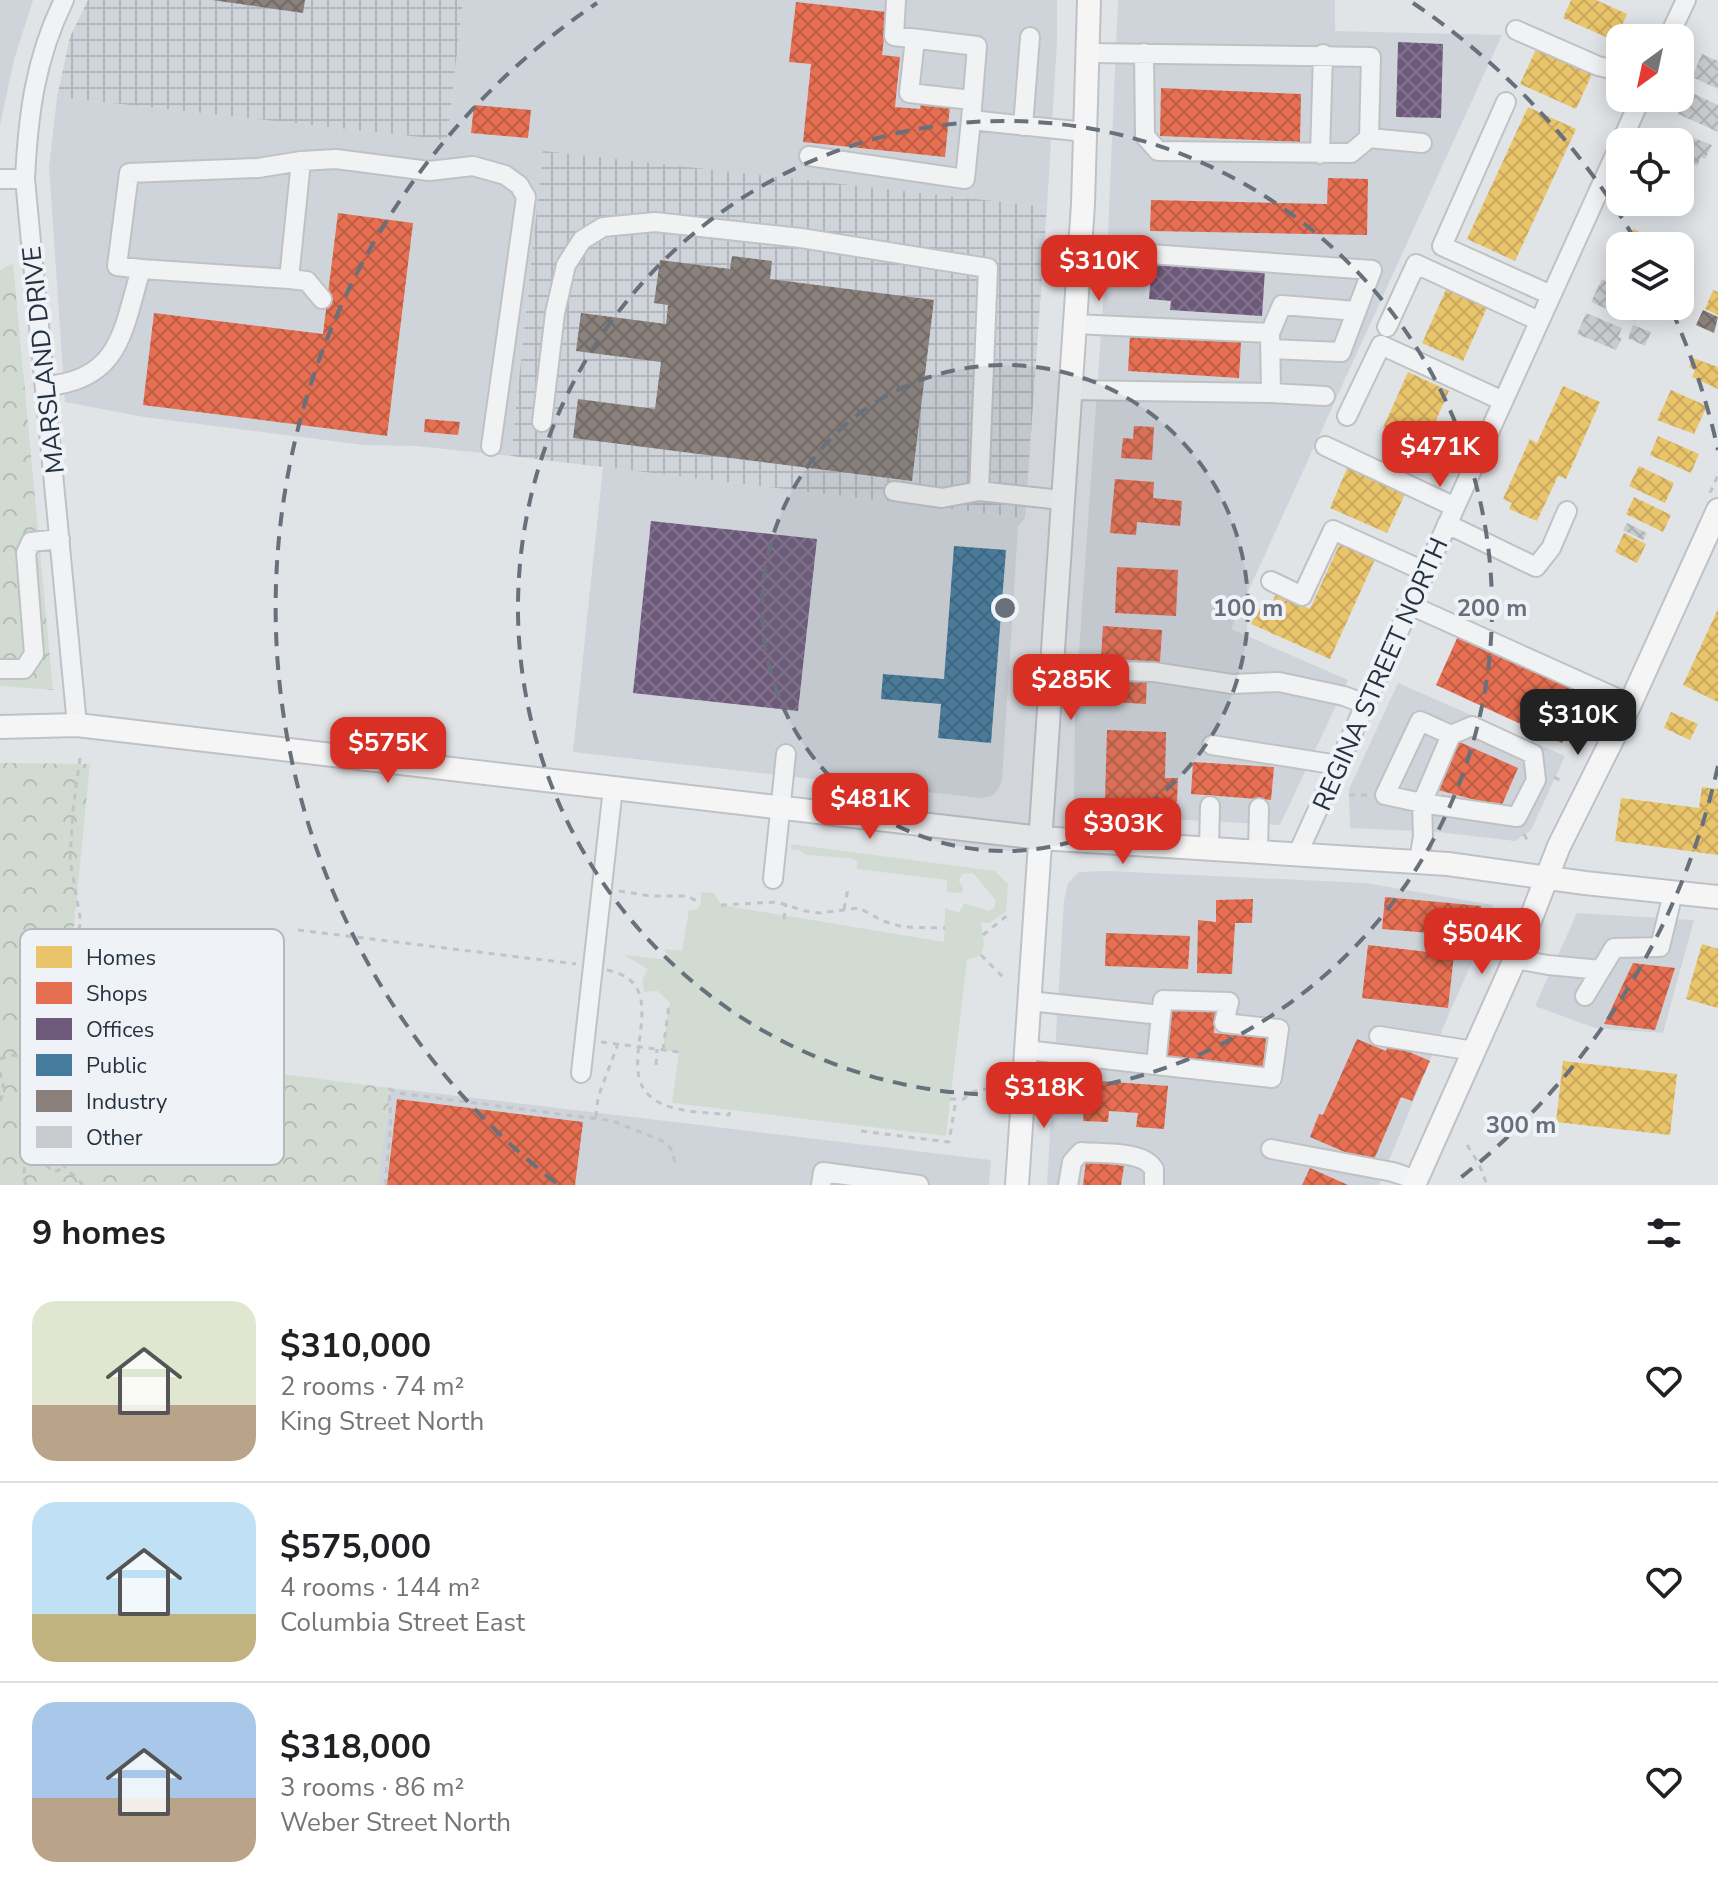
<!DOCTYPE html>
<meta charset="utf-8">
<style>
body{margin:0;font-family:"Nunito Sans",sans-serif;background:#f2f2f2;color:#202124;height:100vh;display:flex;flex-direction:column;font-size:30px;white-space:nowrap}
*{box-sizing:border-box;margin:0}
p{font-size:26px;color:#757577}
.icon{flex:none;width:44px;height:44px;fill:none;stroke:currentColor;stroke-width:2;stroke-linecap:round;stroke-linejoin:round}
.map{position:relative;height:1185px;overflow:hidden}
.drawer{display:flex;flex-direction:column;background:#fff;flex:1}
.drawer>*{flex:none}
.needle{width:52px;rotate:213deg}
.controls{position:absolute;left:1606px;top:24px;display:grid;gap:16px}
.controls a{display:grid;place-items:center;width:88px;height:88px;border-radius:16px;background:#fff;box-shadow:0 4px 20px #0003;font-size:40px}
.price{position:absolute;translate:-50% -68px;padding:0 18px;border-radius:16px;background:#d93025;color:#fff;font-size:26px;line-height:52px;filter:drop-shadow(0 2px 4px #0008)}
.price::after{content:'';position:absolute;left:50%;top:48px;width:24px;height:18px;margin-left:-12px;background:inherit;clip-path:polygon(0 0,100% 0,50% 100%)}
.price.current{background:#222;color:#fff}
ul{padding:0;list-style:none}
li{display:flex;align-items:center;gap:24px;height:200px;padding:0 32px}
li+li{border-top:2px solid #e0e0e0}
li span{display:grid;place-items:center;flex:none;width:224px;height:160px;border-radius:24px;color:#555}
li>.icon{margin-inline-start:auto}
span .icon{width:96px;height:96px;fill:#fffc;stroke-width:1}
li b{font-size:34px}
h2{display:flex;justify-content:space-between;align-items:center;height:96px;padding:0 32px;font-size:34px}
.map>svg:first-child{display:block}
.built{fill:#cfd4da}
.industrial{fill:url(#industrial-grid)}
.green{fill:#d2dbd2}
.park{fill:url(#park-crowns)}
.homes{fill:url(#homes-cross-hatch)}
.shops{fill:url(#shops-cross-hatch)}
.offices{fill:url(#offices-cross-hatch)}
.public{fill:url(#public-cross-hatch)}
.industry{fill:url(#industry-cross-hatch)}
.building{fill:url(#building-cross-hatch)}
.lines{fill:none;stroke-linecap:round;stroke-linejoin:round}
.minor-casing{stroke:#bfc2c5;stroke-width:22}
.major-casing{stroke:#bec1c5;stroke-width:26}
.path{stroke:#c0c3c7;stroke-width:3;stroke-dasharray:6 6;stroke-linecap:butt}
.minor{stroke:#f1f2f3;stroke-width:18}
.major{stroke:#f5f5f6;stroke-width:22}
.ring{fill:none;stroke:#68707b;stroke-width:4;stroke-dasharray:14 10}
.labels{text-anchor:middle;stroke-width:8;stroke-linejoin:round;paint-order:stroke}
.street-label{font-size:26px;fill:#273241;stroke:#eff3f7}
.key{fill:#eff3f7;stroke:#b3b9c0;stroke-width:2}
.key-label{font-size:22px;fill:#273241}
.centre{fill:#68707b;stroke:#eff3f7;stroke-width:4}
.ring-label{font-size:24px;text-anchor:middle;font-weight:bold;fill:#68707b;stroke:#eff3f7;stroke-width:8;stroke-linejoin:round;paint-order:stroke}
</style>
<div class="map">
<svg width="1718" height="1185" viewBox="0 0 1718 1185">
<defs>
<pattern id="industrial-grid" width="8" height="8" patternUnits="userSpaceOnUse" patternTransform="scale(2)"><rect width="8" height="8" fill="#cfd4da"/><path d="M0 4h8M4 0v8" fill="none" stroke="#b2b6bc"/></pattern>
<pattern id="park-crowns" width="20" height="18" patternUnits="userSpaceOnUse" patternTransform="scale(2)"><rect width="20" height="18" fill="#d2dbd2"/><path d="M2 6a3 3 0 1 1 6 0M12 15a3 3 0 1 1 6 0" fill="none" stroke="#b4bcb6"/></pattern>
<pattern id="homes-cross-hatch" width="8" height="8" patternUnits="userSpaceOnUse" patternTransform="scale(2)"><rect width="8" height="8" fill="#e9c46a"/><path d="M0 0l8 8M0 8l8-8" fill="none" stroke="#c8a95d"/></pattern>
<pattern id="shops-cross-hatch" width="8" height="8" patternUnits="userSpaceOnUse" patternTransform="scale(2)"><rect width="8" height="8" fill="#e76f51"/><path d="M0 0l8 8M0 8l8-8" fill="none" stroke="#bb5c45"/></pattern>
<pattern id="offices-cross-hatch" width="8" height="8" patternUnits="userSpaceOnUse" patternTransform="scale(2)"><rect width="8" height="8" fill="#6d597a"/><path d="M0 0l8 8M0 8l8-8" fill="none" stroke="#81738d"/></pattern>
<pattern id="public-cross-hatch" width="8" height="8" patternUnits="userSpaceOnUse" patternTransform="scale(2)"><rect width="8" height="8" fill="#457b9d"/><path d="M0 0l8 8M0 8l8-8" fill="none" stroke="#3a6582"/></pattern>
<pattern id="industry-cross-hatch" width="8" height="8" patternUnits="userSpaceOnUse" patternTransform="scale(2)"><rect width="8" height="8" fill="#8a817c"/><path d="M0 0l8 8M0 8l8-8" fill="none" stroke="#716a67"/></pattern>
<pattern id="building-cross-hatch" width="8" height="8" patternUnits="userSpaceOnUse" patternTransform="scale(2)"><rect width="8" height="8" fill="#c9cccf"/><path d="M0 0l8 8M0 8l8-8" fill="none" stroke="#adb0b3"/></pattern>
</defs>
<rect width="100%" height="100%" fill="#e1e4e7"/>
<path class="built" d="M0,0H33L14,60L0,125Z
M463,0H1057V42L1047,207L543,152L511,456L416,446L364,445L144,417L65,402L49,167L57,97L447,140Z
M1118,0H1335V31L1502,35L1231,629L1348,680L1280,825L1074,814L1075,710L1108,232Z
M603,467L1025,518L1018,526L1002,780L998,789L992,796L980,798L573,752Z
M1398,683L1565,756L1531,830L1515,841L1438,832L1350,828L1349,789Z
M1107,871L1366,883L1493,905V916L1451,1009L1379,1185H1047L1064,900L1068,883L1079,872Z
M1577,913L1694,920L1663,1033L1595,1028L1535,1006Z
M391,1088L991,1160L989,1185H378Z"/>
<path class="industrial" d="M88,0H463L447,140L57,97L70,37Z
M543,151L1047,207L1025,518L511,456Z"/>
<path class="green" d="M791,844L995,871L1008,884L1006,912L989,923L981,922L984,945L981,955L967,960L946,1136L672,1103L679,1052L663,1050L669,1005L671,1004L658,991L644,992L642,980L648,969L624,955L670,960L664,949L682,951L689,910H697L701,903V892L714,893L721,905L944,942L945,908L959,913L964,903L988,911L994,908L996,901L973,873L962,874L959,881L963,888L962,893L947,892V880L857,869V861L850,858L806,855L800,850L791,849Z"/>
<path class="park" d="M13,263L53,690L0,686V270Z
M0,763L90,764L62,1046L391,1088L378,1185H0Z"/>
<path class="homes" d="M1571,0H1596L1627,14L1615,41L1563,18Z
M1537,47L1593,72L1576,109L1520,84Z
M1528,107L1576,129L1515,261L1467,239Z
M1633,229L1669,246H1625Z
M1449,283L1490,301L1463,361L1422,343Z
M1713,290L1718,292V315L1705,309Z
M1693,358L1718,367V389L1692,377L1695,370L1689,367Z
M1408,372L1449,391L1424,447L1383,428Z
M1563,386L1600,402L1566,479L1558,476L1537,521L1509,509L1512,503L1503,499L1530,439L1537,443Z
M1671,390L1707,406L1694,434L1657,420Z
M1658,436L1699,454L1691,473L1650,455Z
M1349,464L1407,490L1387,533L1330,508Z
M1639,466L1674,483L1665,503L1629,486Z
M1634,497L1671,515L1663,532L1626,514Z
M1624,533L1646,544L1637,563L1615,552Z
M1341,541L1376,557L1330,659L1251,624L1259,608L1268,612L1276,594L1310,609Z
M1718,609V702L1683,685Z
M1671,712L1698,724L1690,740L1664,728Z
M1702,787L1718,789V855L1615,841L1621,798L1699,808Z
M1702,944L1718,949V1008L1686,999Z
M1563,1061L1677,1074L1670,1135L1556,1122Z"/>
<path class="shops" d="M796,2L887,12L882,55L900,57L895,107L920,109L921,103L950,106L945,157L803,142L811,64L789,62Z
M1161,88L1301,94L1300,142L1160,136Z
M474,105L531,110L528,138L471,133Z
M1328,178L1368,179L1367,235L1150,231L1151,200L1327,204Z
M338,213L413,223L387,436L143,405L154,313L323,334Z
M1130,335L1241,342L1239,378L1128,371Z
M425,419L460,422L458,435L424,432Z
M1134,426L1154,427L1152,460L1121,458L1123,438L1133,439Z
M1115,479L1154,482L1153,498L1182,501L1180,526L1137,522L1136,535L1110,533Z
M1117,567L1178,570L1176,616L1115,613Z
M1103,626L1162,630L1160,662L1101,658Z
M1459,634L1586,693L1562,743L1436,685Z
M1096,673L1147,675L1146,704L1095,701Z
M1107,730L1166,732L1165,778H1178L1177,802L1105,799Z
M1455,740L1518,768L1501,807L1438,790L1446,775L1440,773Z
M1193,762L1274,767L1271,800L1191,794Z
M1385,897L1481,906L1478,937L1382,929Z
M1253,899L1252,923H1235L1232,974L1197,973L1198,920L1216,922V900Z
M1106,933L1190,936L1188,969L1105,966Z
M1368,945L1454,955L1448,1008L1362,998Z
M1633,963L1675,968L1655,1030L1604,1024Z
M1172,1005L1216,1009L1214,1033L1266,1038L1263,1071L1166,1061Z
M1357,1039L1386,1051L1389,1043L1430,1061L1412,1101L1401,1097L1372,1164L1310,1137L1319,1114L1323,1115Z
M1086,1080L1168,1086L1164,1129L1136,1127L1138,1113L1109,1111L1108,1122L1083,1121Z
M397,1099L583,1122L575,1185H387Z
M1086,1161L1124,1166L1121,1185H1083Z
M1310,1168L1348,1185H1302Z"/>
<path class="offices" d="M1398,42L1443,44L1441,118L1396,117Z
M1152,261L1265,270L1262,316L1170,310L1171,301L1149,299Z
M651,521L817,539L798,711L633,693Z"/>
<path class="public" d="M954,546L1006,550L991,743L938,738L941,704L881,699L883,674L944,679Z"/>
<path class="industry" d="M212,0H305L303,13Z
M732,256L772,261L770,279L934,300L912,481L573,438L578,399L655,409L661,362L576,351L581,313L666,324L668,305L654,303L660,260L730,269Z
M1703,310L1718,317L1714,333L1696,325Z"/>
<path class="building" d="M1702,54L1718,61V89L1692,77Z
M1688,91L1718,105V132L1678,114Z
M1673,130L1712,145L1705,159L1701,157L1697,166L1680,158V142H1667Z
M1680,178L1693,184L1680,213L1656,202H1680Z
M1602,279L1620,287V306H1641L1635,321L1591,302Z
M1586,313L1622,328L1618,337L1622,338L1616,350L1577,334Z
M1633,325L1651,332L1645,346L1628,338Z
M1627,523L1647,533L1643,540L1623,530Z"/>
<g class="lines">
<g class="minor-casing">
<path id="minor" d="M64,0C35,59 28,115 25,179L77,725
M896,0L894,36L977,46L971,120L1085,132
M1516,30L1598,66L1620,71
M1668,38L1686,0
M915,39L909,93L972,100
M1088,53L1371,57L1369,138L1422,143
M1144,53L1145,136L1158,151L1351,153L1369,138
M1506,102L1442,246L1551,295
M1023,126L1030,37
M1621,142L1641,98
M1320,154L1323,54
M809,156L965,179L971,120
M0,179H25
M1080,249L1372,270L1341,352L1270,349
M141,269L117,266L129,173L258,168L301,161
M289,279L307,281L322,299
M1074,324L1270,333
M1387,327L1416,264L1539,321
M46,386C121,380 123,329 141,269L289,279L301,161L336,159L429,171L473,166L505,175L519,185L526,197L491,446
M1069,390L1271,393L1325,396
M1271,393L1270,333L1282,305L1356,311
M1347,416L1381,345L1503,401
M542,422L555,313L566,265L582,240L603,227L655,222L801,238L988,268L979,491L1061,500
M1325,446L1455,507
M894,491L942,498L979,491
M1447,524L1536,567L1551,548L1567,511
M1271,581L1302,596L1333,530L1426,572
M1410,605L1630,704
M0,669H24L34,654L26,553L31,542L60,539
M1051,669L1154,672L1232,684L1279,682L1344,696L1365,704
M1212,745L1338,765
M1209,848L1210,806
M1258,851L1259,808
M1298,853L1620,144
M1419,861L1423,836L1422,803L1385,795L1420,721L1451,735L1422,803L1517,817L1536,780L1533,754L1472,726L1451,735
M773,879L786,754
M1515,959L1548,965L1601,970
M1585,996L1614,948L1660,947L1673,893
M1379,1036L1474,1051
M1026,1050L1156,1065L1161,1015L1029,1001
M1156,1065L1272,1078L1279,1029L1224,1023L1229,1002L1163,1000L1161,1015
M581,1073L613,788
M1271,1149L1393,1172L1416,1180
M821,1185L823,1172L919,1185
M1068,1185L1072,1162L1081,1152C1101,1154 1143,1150 1154,1169V1185"/>
</g>
<g class="major-casing">
<path id="major" d="M0,727L77,725L1040,838L1448,864L1585,883L1718,897
M1017,1185L1083,204L1089,0
M1414,1185L1515,959L1559,846L1630,704L1718,510"/>
</g>
<path class="path" d="M1710,493L1718,475
M80,758L73,810L70,860L81,923L70,947L64,987L81,1021L96,1040L112,1032
M1554,777L1563,782
M1349,795H1369
M1524,834L1528,842
M619,891L651,896H687L701,903
M721,905L777,902L805,911L820,913L859,908L883,921L903,927L945,928
M844,909L848,889
M784,919L786,904
M298,930L576,964
M983,935L1009,914
M981,955L1005,979
M607,970C678,984 612,1066 651,1097C670,1113 705,1112 729,1115L730,1110
M64,987L58,983C55,998 56,1008 63,1022L70,1025L82,1023
M601,1042L679,1052
M663,1050L669,1005L672,1004
M0,1059C9,1054 25,1053 32,1063
M656,1065L657,1049
M0,1072L4,1089L0,1102
M950,1099H964C974,1088 983,1089 998,1089
M596,1117L598,1097L618,1044
M861,1131L949,1142L956,1100
M31,1142L28,1106L34,1058L55,1061L84,1053L73,1037L70,1025
M1467,1145L1479,1164L1487,1185
M26,1185C21,1172 27,1155 31,1142L36,1154L53,1172L59,1170L63,1165
M83,1185L63,1165L62,1153L84,1053L95,1040
M385,1185L391,1125L389,1089L398,1093L613,1121L665,1142L671,1149L675,1163"/>
<use href="#minor" class="minor"/>
<use href="#major" class="major"/>
</g>
<circle cx="1005" cy="608" r="243" fill="#68707b" fill-opacity=".12"/>
<g class="ring">
<circle cx="1005" cy="608" r="243"/>
<circle cx="1005" cy="608" r="487"/>
<path d="M1718 766A730 730 0 0 1 1454 1183M556 1183A730 730 0 0 1 597 3M1413 3A730 730 0 0 1 1637 243M1672 311A730 730 0 0 1 1718 450"/>
</g>
<g class="labels">
<g class="street-label">
<text transform="translate(43 360) rotate(-96)" y="9">MARSLAND DRIVE</text>
<text transform="translate(1380 674) rotate(-66)" y="9">REGINA STREET NORTH</text>
</g>
</g>
<rect x="20" y="929" width="264" height="236" rx="12" class="key"/>
<rect x="36" y="946" width="36" height="22" fill="#e9c46a"/>
<rect x="36" y="982" width="36" height="22" fill="#e76f51"/>
<rect x="36" y="1018" width="36" height="22" fill="#6d597a"/>
<rect x="36" y="1054" width="36" height="22" fill="#457b9d"/>
<rect x="36" y="1090" width="36" height="22" fill="#8a817c"/>
<rect x="36" y="1126" width="36" height="22" fill="#c9cccf"/>
<g class="key-label">
<text x="86" y="965">Homes</text>
<text x="86" y="1001">Shops</text>
<text x="86" y="1037">Offices</text>
<text x="86" y="1073">Public</text>
<text x="86" y="1109">Industry</text>
<text x="86" y="1145">Other</text>
</g>
<circle cx="1005" cy="608" r="12" class="centre"/>
<g class="ring-label">
<text x="1248" y="616">100 m</text>
<text x="1492" y="616">200 m</text>
<text x="1521" y="1133">300 m</text>
</g>
</svg>
<div class="controls">
<a><svg class="needle" viewBox="-14 -14 28 28"><path d="M0-13l5 13h-10z" fill="#e53935"/><path d="M0 13l5-13h-10z" fill="#757577"/></svg></a>
<a><svg class="icon" aria-label="locate" viewBox="0 0 24 24"><circle cx="12" cy="12" r="6"/><path d="M12 2v4M12 18v4M2 12h4M18 12h4"/></svg></a>
<a><svg class="icon" aria-label="layers" viewBox="0 0 24 24"><path d="M12 4l9 5-9 5-9-5zM3 14l9 5 9-5"/></svg></a>
</div>
<b class="price" style="left:1099px;top:303px">$310K</b>
<b class="price" style="left:1440px;top:489px">$471K</b>
<b class="price" style="left:1071px;top:722px">$285K</b>
<b class="price current" style="left:1578px;top:757px">$310K</b>
<b class="price" style="left:388px;top:785px">$575K</b>
<b class="price" style="left:870px;top:841px">$481K</b>
<b class="price" style="left:1123px;top:866px">$303K</b>
<b class="price" style="left:1482px;top:976px">$504K</b>
<b class="price" style="left:1044px;top:1130px">$318K</b>
</div>
<section class="drawer">
<h2>9 homes<svg class="icon" aria-label="filters" viewBox="0 0 24 24"><path d="M4 7h16M4 17h16"/><circle cx="9" cy="7" r="2"/><circle cx="15" cy="17" r="2"/></svg></h2>
<ul>
<li><span style="background:linear-gradient(#dfe7d0 65%,#b9a48a 0)"><svg class="icon" aria-label="home" viewBox="0 0 24 24"><path d="M3 11l9-7 9 7M6 9v11h12V9"/></svg></span><div><b>$310,000</b><p>2 rooms · 74 m²</p><p>King Street North</p></div><svg class="icon" aria-label="heart" viewBox="0 0 24 24"><path d="M12 20l-8-8c-3-5 5-10 8-4 3-6 11-1 8 4z"/></svg></li>
<li><span style="background:linear-gradient(#bfe0f5 70%,#c2b280 0)"><svg class="icon" aria-label="home" viewBox="0 0 24 24"><path d="M3 11l9-7 9 7M6 9v11h12V9"/></svg></span><div><b>$575,000</b><p>4 rooms · 144 m²</p><p>Columbia Street East</p></div><svg class="icon" aria-label="heart" viewBox="0 0 24 24"><path d="M12 20l-8-8c-3-5 5-10 8-4 3-6 11-1 8 4z"/></svg></li>
<li><span style="background:linear-gradient(#a9c7e8 60%,#b9a48a 0)"><svg class="icon" aria-label="home" viewBox="0 0 24 24"><path d="M3 11l9-7 9 7M6 9v11h12V9"/></svg></span><div><b>$318,000</b><p>3 rooms · 86 m²</p><p>Weber Street North</p></div><svg class="icon" aria-label="heart" viewBox="0 0 24 24"><path d="M12 20l-8-8c-3-5 5-10 8-4 3-6 11-1 8 4z"/></svg></li>
</ul>
</section>
